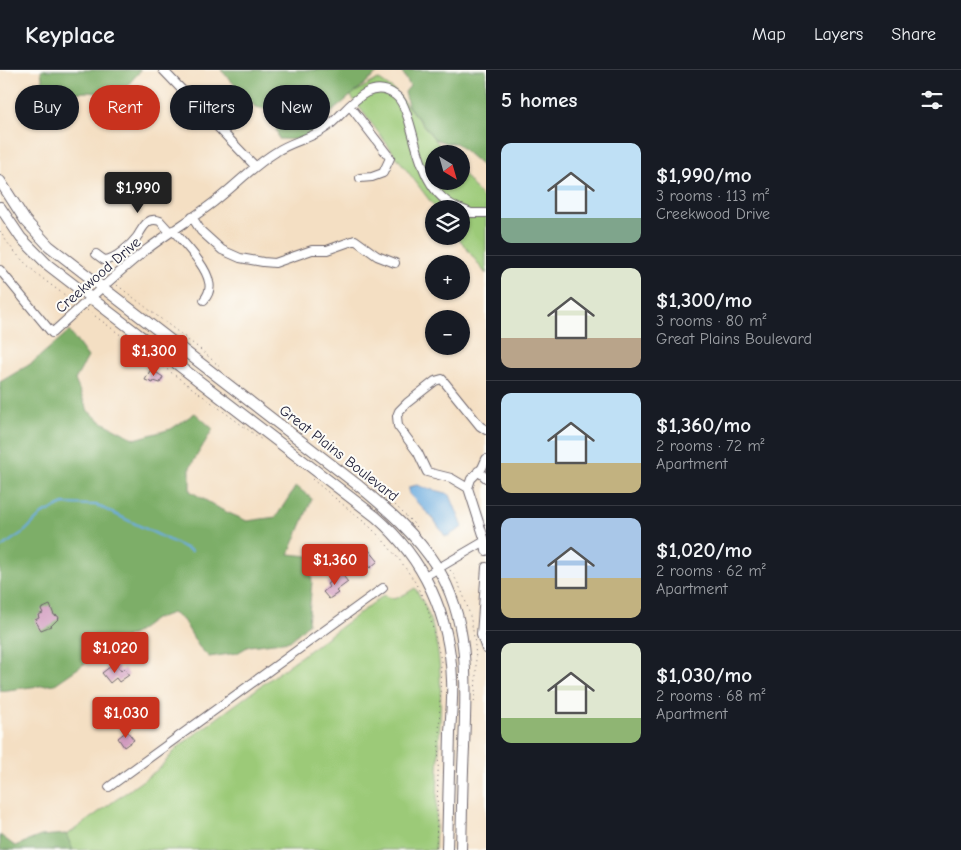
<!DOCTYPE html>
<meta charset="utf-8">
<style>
body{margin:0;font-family:"Comic Neue",sans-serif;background:#242831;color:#f1f3f6;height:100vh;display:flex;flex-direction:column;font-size:19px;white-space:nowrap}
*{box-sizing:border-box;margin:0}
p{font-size:16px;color:#9ea1a6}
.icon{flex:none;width:28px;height:28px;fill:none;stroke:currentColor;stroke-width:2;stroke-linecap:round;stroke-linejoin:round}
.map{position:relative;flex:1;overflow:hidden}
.sheet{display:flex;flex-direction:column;background:#171b24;width:475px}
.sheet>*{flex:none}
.top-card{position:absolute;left:15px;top:15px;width:395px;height:45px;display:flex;gap:10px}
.needle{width:32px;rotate:143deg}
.tools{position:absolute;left:425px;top:75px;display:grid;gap:10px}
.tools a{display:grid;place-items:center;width:45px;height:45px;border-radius:50%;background:#171b24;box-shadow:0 1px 4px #0004;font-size:25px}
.price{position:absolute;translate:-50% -42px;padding:0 11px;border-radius:5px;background:#c8321e;color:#fff;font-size:16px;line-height:32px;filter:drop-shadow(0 1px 2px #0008)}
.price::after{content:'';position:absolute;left:50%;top:30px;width:15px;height:11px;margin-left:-8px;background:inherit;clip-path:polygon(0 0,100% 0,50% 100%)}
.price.current{background:#222;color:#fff}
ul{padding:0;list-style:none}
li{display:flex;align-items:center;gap:15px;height:125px;padding:0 15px}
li+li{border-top:1px solid #363941}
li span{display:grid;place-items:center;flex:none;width:140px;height:100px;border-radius:10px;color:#555}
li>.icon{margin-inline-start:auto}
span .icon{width:60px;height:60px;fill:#fffc;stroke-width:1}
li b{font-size:21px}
h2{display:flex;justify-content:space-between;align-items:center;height:60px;padding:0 15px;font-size:21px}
.pill{padding:0 18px;border-radius:22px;background:#171b24;box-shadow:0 1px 4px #0004;font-size:18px;line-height:45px}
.pill.current{background:#c8321e;color:#fff}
header{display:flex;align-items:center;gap:30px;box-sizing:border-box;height:70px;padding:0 25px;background:#171b24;border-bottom:1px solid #363941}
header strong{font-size:24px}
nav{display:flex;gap:28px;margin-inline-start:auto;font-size:18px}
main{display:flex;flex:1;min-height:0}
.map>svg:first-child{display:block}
.green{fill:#9cca78;stroke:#5f765a}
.forest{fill:#7dae68;stroke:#506852}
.water{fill:#6cacdf;stroke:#47678d}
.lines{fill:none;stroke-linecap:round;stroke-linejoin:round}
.stream{stroke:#6cacdf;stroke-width:2}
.building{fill:#d099be}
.minor-casing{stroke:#6c646b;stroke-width:10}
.major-casing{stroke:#6c646b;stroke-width:12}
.path{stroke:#6c646b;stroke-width:1;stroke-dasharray:1 4;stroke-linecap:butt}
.minor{stroke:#fff;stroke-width:8}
.major{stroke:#fff;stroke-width:10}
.labels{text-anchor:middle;stroke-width:4;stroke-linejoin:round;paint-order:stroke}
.street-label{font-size:15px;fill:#22223b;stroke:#fdfcf7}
</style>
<header>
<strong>Keyplace</strong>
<nav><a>Map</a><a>Layers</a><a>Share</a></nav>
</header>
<main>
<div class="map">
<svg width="486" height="780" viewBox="0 0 486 780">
<rect width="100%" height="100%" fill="#fdfcf7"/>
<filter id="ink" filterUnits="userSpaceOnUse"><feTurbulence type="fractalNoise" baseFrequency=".02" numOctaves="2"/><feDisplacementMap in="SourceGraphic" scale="10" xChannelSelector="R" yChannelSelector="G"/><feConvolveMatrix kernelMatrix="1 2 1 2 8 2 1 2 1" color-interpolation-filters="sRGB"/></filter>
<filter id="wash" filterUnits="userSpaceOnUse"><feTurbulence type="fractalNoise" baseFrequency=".0096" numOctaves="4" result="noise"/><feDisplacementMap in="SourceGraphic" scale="20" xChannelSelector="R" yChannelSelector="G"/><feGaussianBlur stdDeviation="1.12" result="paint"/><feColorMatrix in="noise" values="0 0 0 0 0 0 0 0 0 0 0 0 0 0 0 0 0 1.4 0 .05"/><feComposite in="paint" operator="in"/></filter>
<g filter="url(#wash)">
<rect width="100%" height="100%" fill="#f4dfc3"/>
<path class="green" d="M378,9L394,20L447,84H434V111H461V101L486,132V204L457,166H461V139H436L350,25Z
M415,518C446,565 441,623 439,677C438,711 436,746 435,780H50L67,765L160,698L178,677L384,525C395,532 405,524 415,518Z"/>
<path class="forest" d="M41,0H141L126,17L111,24L87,22L71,23L43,43L24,48L43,17Z
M221,0H381L333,41L321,56L301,70L279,69L271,40L255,37Z
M401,0H486V103L482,96L456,73H446L435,69L408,36L405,22L410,16Z
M69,261L88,287L75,310L88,341L102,352L135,369L171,359L195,343L213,359L190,397V421L222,440L247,451L276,447L296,416L312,429L289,484L309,486L312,512L308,554L290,571L249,576L237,583L209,587L199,577L183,550L172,543L155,549L137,562L112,575L55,614L0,621V312L32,293Z
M66,764L73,780H0V765L15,776L41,766Z"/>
<path class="water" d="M417,415C428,420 441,420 450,425L463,457L448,466H445L434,450L409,424V417Z"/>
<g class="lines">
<path class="stream" d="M0,478L25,461L42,444L64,434L96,435L192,481"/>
</g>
<g id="blocks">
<path class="building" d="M151,299L163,307L160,313L154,311L153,313L145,310Z
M369,480L378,491L370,498L368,496L363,499L356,490Z
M340,502L348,512L336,521L338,523L329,529L323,522L329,517L327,514L337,507L335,506Z
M50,535L54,545L58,546L59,548L51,556L41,560L35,550L39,548L38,545L43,543L41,539Z
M115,593L121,601L124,598L129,605L119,612L116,608L110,613L102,603Z
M127,661L134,670L124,677L118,668Z"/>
</g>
</g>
<g filter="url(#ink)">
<use href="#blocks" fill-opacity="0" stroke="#6c646b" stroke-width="1"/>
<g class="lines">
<g class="minor-casing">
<path id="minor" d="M163,0L255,96
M350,36L390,88L383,103L372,107L360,108
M461,139L471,143H486
M192,147L201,161L222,180L240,188L263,192L275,193L312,180H327L355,170L377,186L395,193
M173,160C184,174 206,195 209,212C211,219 208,225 204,230
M96,184L104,190C115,190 131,175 137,167C143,158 147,146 160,151L170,162
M0,200L52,263C83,235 113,206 146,180C168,163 192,149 214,132C235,116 253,96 276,82C292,71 311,69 327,57C346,43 367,5 395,25C403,30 406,42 409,51C419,84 424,124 460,139
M486,389L482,398L471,409L468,418L485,471L486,481
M478,401L486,408
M468,418L451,408L427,402L418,383L398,356L397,346L399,341L407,333L435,311L442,309L480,356L486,360
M486,497L481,565L486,579
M425,506L485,471
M109,717L383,518"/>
</g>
<g class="major-casing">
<path id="major" d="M0,111L25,150L49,176L359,416C388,440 416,464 437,497C471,552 466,617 464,678C462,712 462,746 461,780
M0,137L21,168L48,195L376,447C424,489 450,545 452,610C453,627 451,645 450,663C449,702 448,741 447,780"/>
</g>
<path class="path" d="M0,161C17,191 47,213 75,232
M117,215L200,279L219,296
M87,240L262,370
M312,409L369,456L382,469L402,493L415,512L427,536L441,590L436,780
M395,435L417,457
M450,500C476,538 479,590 474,633"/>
<use href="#minor" class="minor"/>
<use href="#major" class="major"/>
</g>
</g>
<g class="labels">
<g class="street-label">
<text transform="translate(98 205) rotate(-41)" y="5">Creekwood Drive</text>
<text transform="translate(339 383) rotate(38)" y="5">Great Plains Boulevard</text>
</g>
</g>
</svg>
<div class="tools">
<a><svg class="needle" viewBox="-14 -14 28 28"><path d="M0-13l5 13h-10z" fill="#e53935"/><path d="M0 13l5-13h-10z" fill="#9ea1a6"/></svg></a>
<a><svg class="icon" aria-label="layers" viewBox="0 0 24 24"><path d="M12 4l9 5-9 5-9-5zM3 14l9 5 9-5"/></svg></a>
<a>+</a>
<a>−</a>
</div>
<b class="price current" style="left:138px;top:144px">$1,990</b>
<b class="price" style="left:154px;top:307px">$1,300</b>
<b class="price" style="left:335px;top:516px">$1,360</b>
<b class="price" style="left:115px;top:604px">$1,020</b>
<b class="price" style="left:126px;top:669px">$1,030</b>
<div class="top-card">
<a class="pill">Buy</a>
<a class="pill current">Rent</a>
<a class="pill">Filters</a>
<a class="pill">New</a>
</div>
</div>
<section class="sheet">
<h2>5 homes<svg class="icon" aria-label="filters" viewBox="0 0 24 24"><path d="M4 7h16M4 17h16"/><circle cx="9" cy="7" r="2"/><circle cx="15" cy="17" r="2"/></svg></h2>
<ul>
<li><span style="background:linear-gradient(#bfe0f5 75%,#7fa58c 0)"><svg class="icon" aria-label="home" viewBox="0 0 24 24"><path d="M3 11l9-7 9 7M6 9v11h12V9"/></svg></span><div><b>$1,990/mo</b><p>3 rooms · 113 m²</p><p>Creekwood Drive</p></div></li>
<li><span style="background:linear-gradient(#dfe7d0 70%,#b9a48a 0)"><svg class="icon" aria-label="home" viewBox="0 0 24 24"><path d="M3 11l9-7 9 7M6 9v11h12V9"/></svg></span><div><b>$1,300/mo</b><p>3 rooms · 80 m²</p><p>Great Plains Boulevard</p></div></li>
<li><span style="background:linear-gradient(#bfe0f5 70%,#c2b280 0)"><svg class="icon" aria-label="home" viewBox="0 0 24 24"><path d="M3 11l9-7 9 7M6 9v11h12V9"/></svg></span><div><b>$1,360/mo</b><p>2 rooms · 72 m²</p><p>Apartment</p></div></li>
<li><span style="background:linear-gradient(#a9c7e8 60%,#c2b280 0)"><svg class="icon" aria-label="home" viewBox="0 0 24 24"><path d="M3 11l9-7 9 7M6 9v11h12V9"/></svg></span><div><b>$1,020/mo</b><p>2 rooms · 62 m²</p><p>Apartment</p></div></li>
<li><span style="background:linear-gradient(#dfe7d0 75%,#8fb573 0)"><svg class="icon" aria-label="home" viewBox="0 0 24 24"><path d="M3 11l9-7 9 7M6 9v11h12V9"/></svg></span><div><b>$1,030/mo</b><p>2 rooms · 68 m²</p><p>Apartment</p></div></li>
</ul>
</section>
</main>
